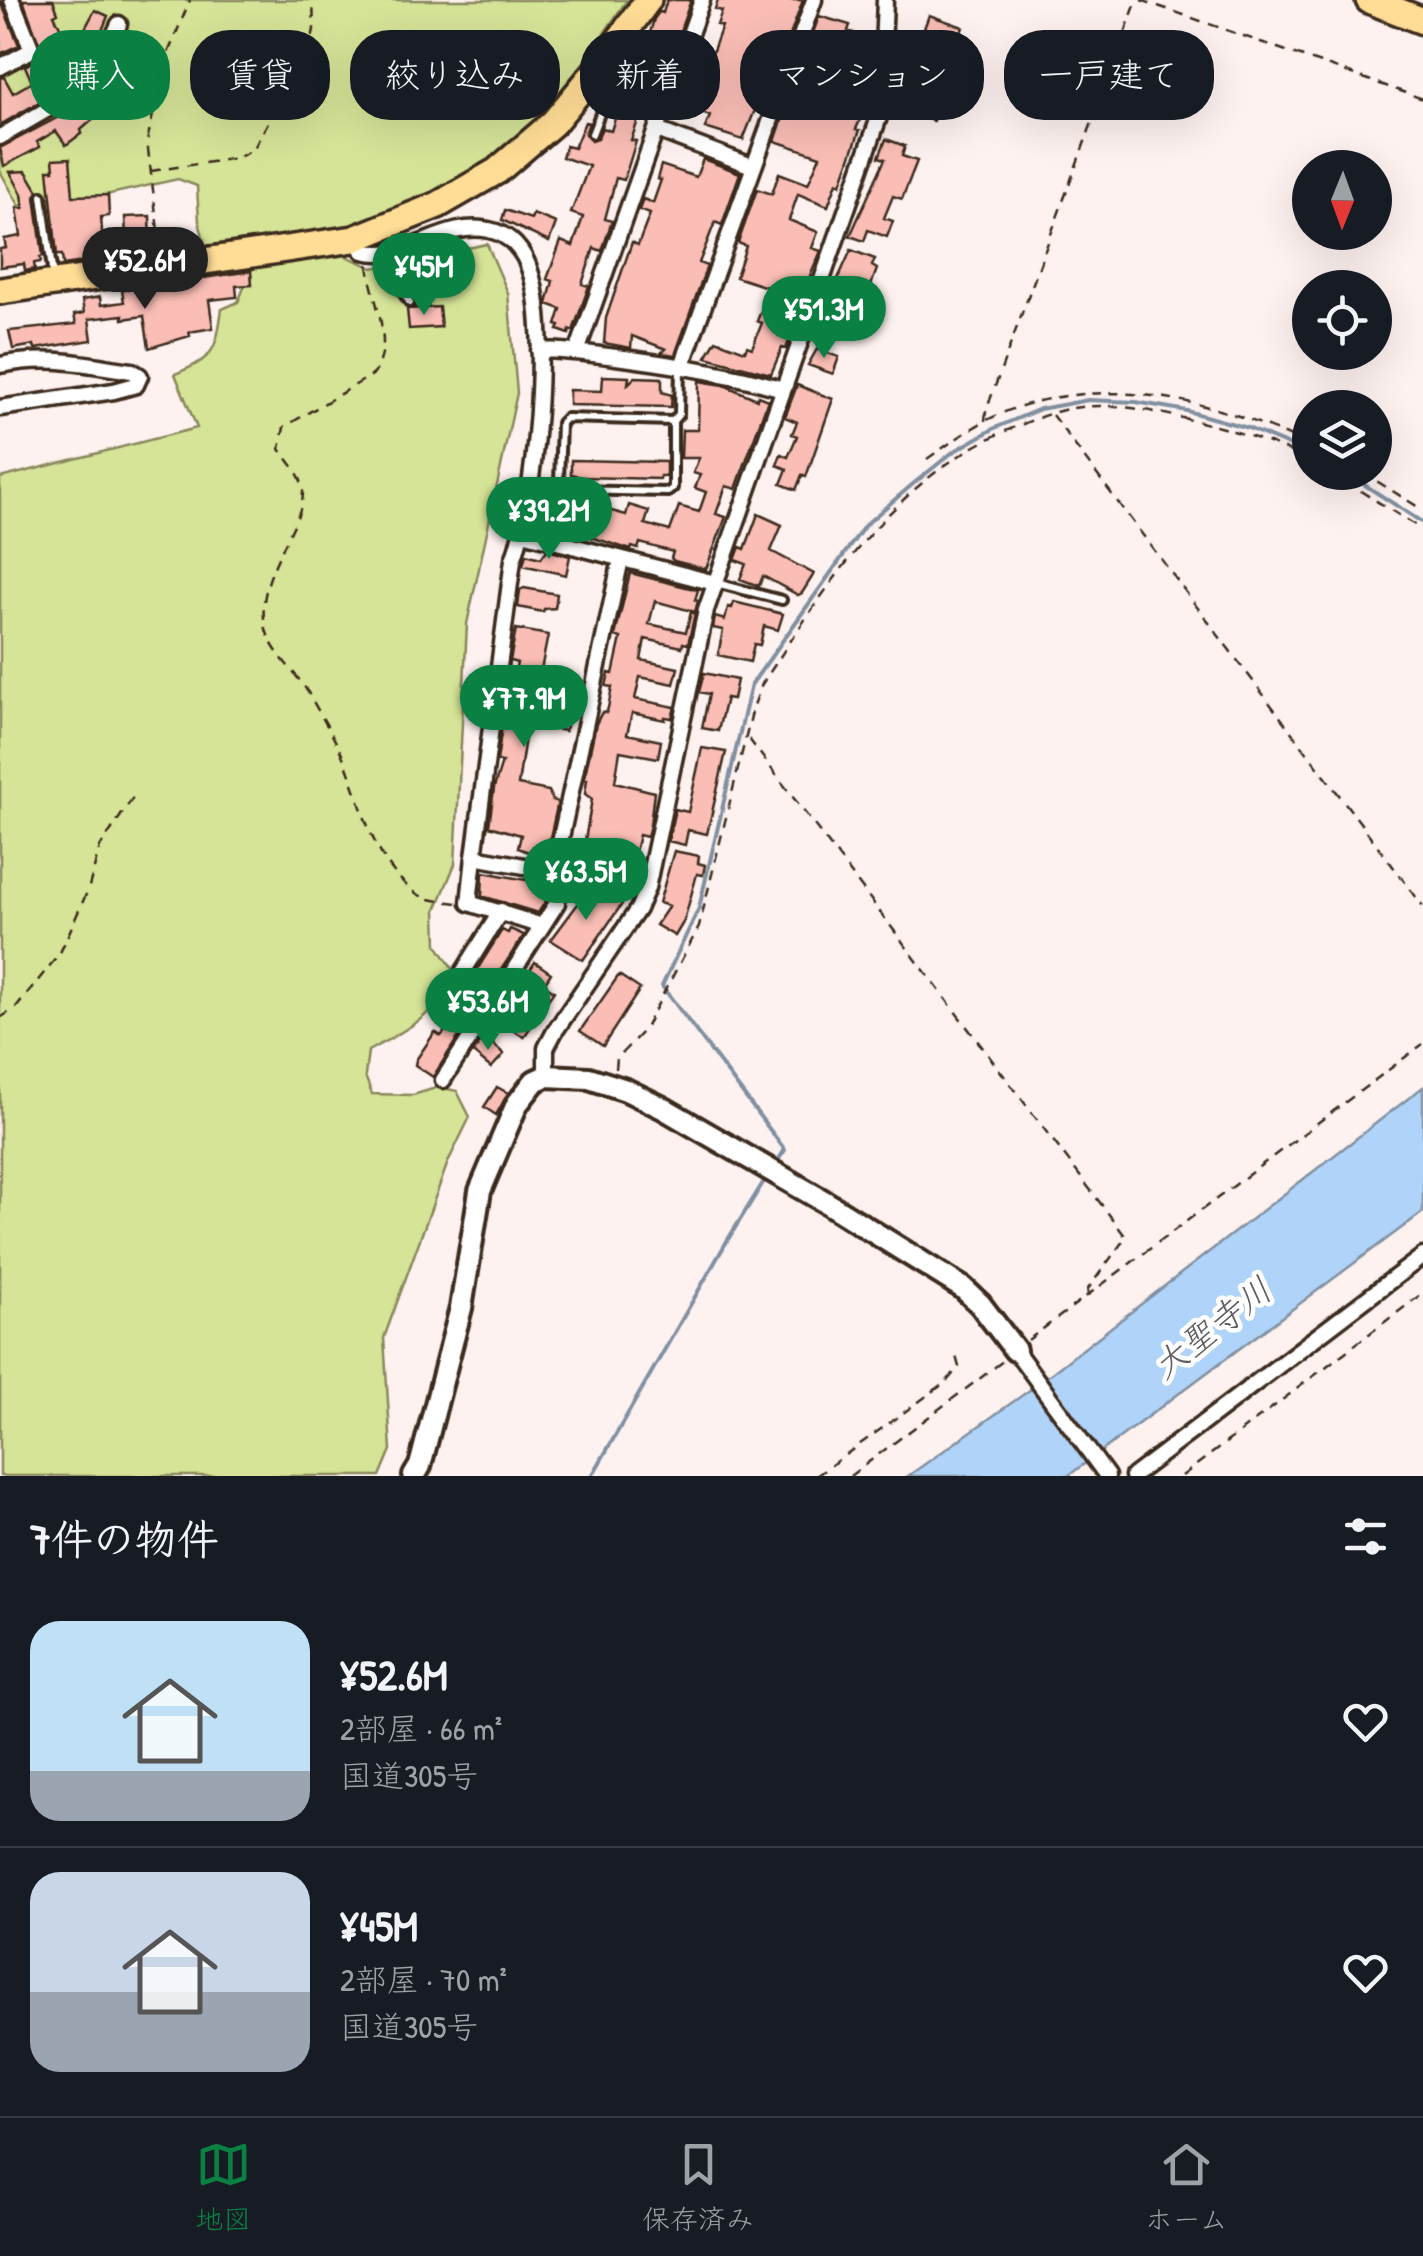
<!DOCTYPE html>
<html lang="ja">
<meta charset="utf-8">
<style>
body{margin:0;font-family:"Patrick Hand","Klee One",sans-serif;background:#20242c;color:#f1f3f6;height:100vh;display:flex;flex-direction:column;font-size:38px;white-space:nowrap}
*{box-sizing:border-box;margin:0}
p{font-size:32px;color:#9ea1a6}
.icon{flex:none;width:55px;height:55px;fill:none;stroke:currentColor;stroke-width:2;stroke-linecap:round;stroke-linejoin:round}
.map{position:relative;height:1476px;overflow:hidden}
.side{display:flex;flex-direction:column;background:#171b24;flex:1}
.side>*{flex:none}
.hud{position:absolute;left:30px;top:30px;width:1365px;height:90px;display:flex;gap:20px}
.needle{width:65px;rotate:181deg}
.controls{position:absolute;left:1292px;top:150px;display:grid;gap:20px}
.controls a{display:grid;place-items:center;width:100px;height:100px;border-radius:50%;background:#171b24;box-shadow:0 10px 40px #0002;font-size:50px}
.price{position:absolute;translate:-50% -85px;padding:0 22px;border-radius:35px;background:#0b8043;color:#fff;font-size:32px;line-height:65px;filter:drop-shadow(0 2px 5px #0008)}
.price::after{content:'';position:absolute;left:50%;top:60px;width:30px;height:22px;margin-left:-15px;background:inherit;clip-path:polygon(0 0,100% 0,50% 100%)}
.price.active{background:#222;color:#fff}
ul{padding:0;list-style:none}
li{display:flex;align-items:center;gap:30px;height:250px;padding:0 30px}
li+li{border-top:2px solid #363941}
li span{display:grid;place-items:center;flex:none;width:280px;height:200px;border-radius:30px;color:#555}
li>.icon{margin-inline-start:auto}
span .icon{width:120px;height:120px;fill:#fffc;stroke-width:1}
li b{font-size:42px}
h2{display:flex;justify-content:space-between;align-items:center;height:120px;padding:0 30px;font-size:42px}
.chip{padding:0 35px;border-radius:40px;background:#171b24;box-shadow:0 10px 40px #0002;font-size:35px;line-height:90px}
.chip.active{background:#0b8043;color:#fff}
.tab-bar{display:flex;justify-content:space-around;align-items:center;height:140px;border-top:2px solid #363941;background:#171b24;font-size:28px;color:#9ea1a6}
.tab-bar a{display:grid;justify-items:center;gap:5px}
.tab-bar .active{color:#0b8043}
.map>svg:first-child{display:block}
.green{fill:#d6e498;stroke:#88875b;stroke-width:2.5}
.water{fill:#b0d4f9;stroke:#8190a1;stroke-width:2.5}
.lines{fill:none;stroke-linecap:round;stroke-linejoin:round}
.stream{stroke:#8190a1;stroke-width:4}
.building{fill:#fabeb6;stroke:#3b2a1e;stroke-width:2.5}
.lane-casing{stroke:#3b2a1e;stroke-width:14}
.street-casing{stroke:#3b2a1e;stroke-width:21}
.secondary-casing{stroke:#3b2a1e;stroke-width:28}
.highway-casing{stroke:#3b2a1e;stroke-width:32}
.path{stroke:#3b2a1e;stroke-width:2.5;stroke-dasharray:10 8;stroke-linecap:butt}
.lane{stroke:#fff;stroke-width:6}
.street{stroke:#fff;stroke-width:14}
.secondary{stroke:#fff;stroke-width:20}
.highway{stroke:#ffdd96;stroke-width:25}
.labels{text-anchor:middle;stroke-width:9;stroke-linejoin:round;paint-order:stroke}
.water-label{font-size:35px;font-style:italic;fill:#5e5d60;stroke:#fff}
</style>
<div class="map">
<svg width="1423" height="1476" viewBox="0 0 1423 1476">
<rect width="100%" height="100%" fill="#fef2f0"/>
<filter id="ink" filterUnits="userSpaceOnUse"><feTurbulence type="fractalNoise" baseFrequency=".01" numOctaves="2"/><feDisplacementMap in="SourceGraphic" scale="20" xChannelSelector="R" yChannelSelector="G"/><feConvolveMatrix kernelMatrix="1 2 1 2 8 2 1 2 1" color-interpolation-filters="sRGB"/></filter>
<g filter="url(#ink)">
<path class="green" d="M44,0H627L561,96L494,164L401,212L349,228L207,251L199,222L197,186L178,179L42,209L19,205L0,171V59Z
M487,244L508,293L517,393L467,624L455,864L436,910L437,945L457,975C433,1018 409,1028 368,1051L365,1076L372,1094L413,1095L439,1087L457,1091L470,1117L448,1162L384,1338L391,1450L380,1476H0V478L197,428L175,374C215,358 216,350 222,309L238,302L253,266L344,255L373,268Z"/>
<path class="water" d="M1423,1087V1212L1068,1476H908L1027,1392Z"/>
<g class="lines">
<path class="stream" d="M1345,472L1423,523
M774,1166L785,1150L662,986L699,908L751,685L865,525L913,484L953,452L995,428L1040,409L1088,400L1136,402L1187,411L1248,428L1310,454
M592,1476L727,1241L766,1178"/>
</g>
<path class="building" d="M0,0L19,45L0,54Z
M23,0H53L58,13L54,15L67,41L83,32L95,10L108,16L99,38L80,49L89,64L82,72L57,86L59,90L0,125V78L4,77L13,93L32,82L25,66L38,59L42,52Z
M667,0H691L649,118L640,115L631,140L636,141L624,180L616,178L605,219L612,221L602,251L594,248L582,284L589,286L573,331L570,330L569,334L558,330L560,326L556,325L561,309L547,304L553,281L547,279L561,241L573,246L583,217L571,213L589,166L562,157L566,146L574,148L585,122L589,123L585,134L591,141L597,139L602,128L611,131L619,106L613,104L619,87L623,89L642,38L648,40L654,19L659,12L663,13Z
M718,0H803L762,113L755,110L743,140L705,128L710,116L681,106L692,76L696,78L699,73L704,75L722,26L717,25L722,11L715,9Z
M929,15L963,27L945,78L941,80L909,69Z
M819,16L850,25L848,31L856,34L851,47L813,33Z
M808,48L816,51L813,60L837,69L830,89L834,91L830,103L862,116L856,129L860,130L841,184L837,182L828,206L798,194L789,220L818,232L812,248L821,251L792,318L797,320L786,349L782,348L771,374L706,357L716,340L745,351L747,346L752,348L762,323L757,321L770,288L736,277L746,246L738,243L757,189L772,194L779,173L808,184L820,156L775,141L785,112L795,116L809,78L804,76L809,64L803,62Z
M99,87L114,101L81,130L82,133L66,145L56,131L37,142L40,147L4,166L0,148L72,110Z
M917,97L938,105L933,121L911,114Z
M886,139L905,146L902,156L917,161L902,199L893,196L884,218L893,221L887,237L868,230L864,241L850,236L885,159L879,157Z
M70,158L73,196L108,195L109,216L101,217L104,259L63,265L62,255H57L48,170H54L53,159Z
M703,159L740,173L722,225L715,222L699,263L707,266L675,355L661,353L666,349L632,336L631,348L604,343L606,318L632,242L638,245L650,214L639,210L643,199L653,203L661,180L657,179L661,165L696,177Z
M26,171L38,191L35,197L43,256L40,257L41,262L34,263L35,269L25,271L24,264L0,267V249L6,248L4,239L21,236L17,208H24L22,194L10,172Z
M505,210L531,219L533,214L556,223L549,242L502,220Z
M150,216L151,248H142V254L127,256L125,217Z
M851,250L875,259L872,266L877,269L853,336L824,325L833,302L828,301Z
M251,271L252,285L236,286L237,297L209,300L213,328L189,332L190,336L149,348L144,316L123,319V315L89,319L92,340L35,349L34,345L13,349L9,331L76,324L74,315L84,313L82,300L100,297L101,305L124,302L122,290Z
M439,307L441,327L409,329L407,309Z
M817,349L839,357L833,374L808,365Z
M603,376L629,377L628,384L635,377L662,378V392L672,395L671,407L569,405V390L602,391Z
M699,381L724,385L757,399L758,396L768,400L736,489L726,486L716,514L726,517L706,569L674,561L671,558L673,552L640,543L638,549L632,547L631,550L585,535L571,534L534,525L537,508H563V515L567,517H594L597,507L626,515L629,505L649,511L645,524L670,531L679,506L699,512L706,492L695,488L700,475L693,473L699,458H681L682,430H698Z
M797,385L833,399L806,477L802,475L796,490L781,484L787,469L777,465L781,454L788,457L797,436L792,434L797,422L785,417Z
M571,460L666,462V476H660V479L581,477L571,474Z
M758,514L782,525L771,551L814,574L802,593L798,595L763,576L759,586L740,579L746,564L735,560L740,547L745,549Z
M547,550L570,556L566,575L523,565L526,554L541,558Z
M630,573L698,590L695,600L698,601L695,612L655,601L649,624L686,632L691,612L695,613L688,644L683,643L682,647L645,639L641,660L678,668L674,684L640,677L635,699L675,707L672,718L665,717V720L632,713L627,734L661,741L658,758L620,751L615,782L654,792L650,825L647,837L639,835L631,868L602,862L601,868L581,864L592,799L585,794L587,779H584L596,724L602,712L606,713L608,708L612,687L606,686L609,673L613,674L621,638L615,636Z
M524,588L557,594L555,608L544,609L543,612L518,607L520,590Z
M734,602L783,614L778,630L764,626L760,645L754,644L750,662L718,655L723,630L713,628L715,617L725,620L728,607L732,608Z
M516,629L548,635L533,710L568,716L565,731L527,724L518,785L549,791L552,800L558,802L549,842L546,846L536,844L534,854L518,848L521,835L489,826L494,788L502,762L497,761L506,698V694L510,695L517,663L510,661Z
M704,673L737,680L733,699L726,698L718,731L702,728L709,694L699,692Z
M702,748L726,752L707,834L688,830L685,845L668,841L675,809L688,812Z
M674,851L699,856L698,863L705,865L703,875L697,874L684,921L675,936L656,925L669,906L659,903Z
M483,872L526,880V877L553,882L549,896L538,913L482,896Z
M584,888L601,901L607,893L622,904L583,960L551,940L580,901L576,899Z
M510,929L524,935L489,988L470,981L502,930L508,933Z
M535,962L551,973L544,984L554,991L543,1007L529,998L519,1017L532,1025L524,1037L502,1023L513,1006L508,1003Z
M619,975L640,989L603,1046L580,1031Z
M459,1014L468,1022L433,1077L415,1065L416,1060L435,1032L441,1036Z
M484,1036L504,1054L491,1068L473,1053Z
M497,1087L508,1093L496,1115L484,1107Z"/>
<g class="lines">
<g class="lane-casing">
<path id="lane" d="M592,134C599,114 613,91 603,71
M42,196L53,277
M388,255L399,287L410,303
M673,421L566,418L561,423L559,482L567,490L668,492L673,488V421L679,414L680,369
M716,583L782,600"/>
</g>
<g class="street-casing">
<path id="street" d="M0,67L32,50L12,0
M657,130L752,166
M0,137L81,90L98,70L119,24
M354,239L363,251C407,263 443,220 489,230C510,234 524,251 530,271C551,331 535,500 513,560L474,857L647,888
M539,350C570,350 600,355 631,359C683,366 733,374 783,389
M577,352L702,0
M0,365C51,355 82,364 132,371L140,376L136,385L114,391L0,408
M682,366L814,0
M523,533L715,583
M474,857L469,903L542,926
M554,870L621,559
M460,977L501,911
M546,1076V1048L555,1031L638,909L647,888L706,610L890,86L883,49L885,0
M443,1080L557,903
M1015,1350L1107,1476
M1133,1476L1423,1256"/>
</g>
<g class="secondary-casing">
<path id="secondary" d="M414,1476L420,1466L461,1308L480,1191L517,1104L535,1081L546,1076L589,1078L626,1090L663,1108L827,1203L963,1288L980,1304L1015,1350"/>
</g>
<g class="highway-casing">
<path id="highway" d="M1369,0L1423,21
M0,291L354,239L438,205L497,171L553,123L601,65L648,0"/>
</g>
<path class="path" d="M1141,0L1423,99
M151,171L237,158L253,150L278,104L308,61L314,29L313,0
M160,247L147,141L166,58L190,0
M368,264C371,300 396,340 374,374L284,427L280,449C287,459 297,470 301,481C314,515 258,567 264,618C267,652 295,668 310,696C320,714 331,732 340,750C363,800 366,853 413,891C425,901 442,901 457,903
M1052,415L1423,906
M985,421L986,411L1137,0
M927,459C946,446 965,432 985,421C1087,369 1213,397 1310,446
M1330,472L1423,530
M1362,472L1423,510
M749,739L1126,1237L1088,1289L1087,1297
M0,1018L16,1008L60,953L88,890L100,847L134,796
M616,1069L617,1058L644,1030L699,927L753,708L762,684C831,580 900,469 1023,424C1042,416 1061,409 1081,407C1118,403 1152,411 1187,419C1231,429 1270,441 1310,461
M1028,1340L1423,1044
M816,1476L946,1382L959,1367L956,1356
M850,1476L1003,1361
M1182,1476L1423,1293"/>
<use href="#lane" class="lane"/>
<use href="#street" class="street"/>
<use href="#secondary" class="secondary"/>
<use href="#highway" class="highway"/>
</g>
</g>
<g class="labels">
<g class="water-label">
<text transform="translate(1212 1328) rotate(-38)" y="12">大聖寺川</text>
</g>
</g>
</svg>
<div class="controls">
<a><svg class="needle" viewBox="-14 -14 28 28"><path d="M0-13l5 13h-10z" fill="#e53935"/><path d="M0 13l5-13h-10z" fill="#9ea1a6"/></svg></a>
<a><svg class="icon" aria-label="locate" viewBox="0 0 24 24"><circle cx="12" cy="12" r="6"/><path d="M12 2v4M12 18v4M2 12h4M18 12h4"/></svg></a>
<a><svg class="icon" aria-label="layers" viewBox="0 0 24 24"><path d="M12 4l9 5-9 5-9-5zM3 14l9 5 9-5"/></svg></a>
</div>
<b class="price active" style="left:145px;top:312px">¥52.6M</b>
<b class="price" style="left:424px;top:318px">¥45M</b>
<b class="price" style="left:824px;top:361px">¥51.3M</b>
<b class="price" style="left:549px;top:562px">¥39.2M</b>
<b class="price" style="left:524px;top:750px">¥77.9M</b>
<b class="price" style="left:586px;top:923px">¥63.5M</b>
<b class="price" style="left:488px;top:1053px">¥53.6M</b>
<div class="hud">
<a class="chip active">購入</a>
<a class="chip">賃貸</a>
<a class="chip">絞り込み</a>
<a class="chip">新着</a>
<a class="chip">マンション</a>
<a class="chip">一戸建て</a>
</div>
</div>
<section class="side">
<h2>7件の物件<svg class="icon" aria-label="filters" viewBox="0 0 24 24"><path d="M4 7h16M4 17h16"/><circle cx="9" cy="7" r="2"/><circle cx="15" cy="17" r="2"/></svg></h2>
<ul>
<li><span style="background:linear-gradient(#bfe0f5 75%,#9aa5b1 0)"><svg class="icon" aria-label="home" viewBox="0 0 24 24"><path d="M3 11l9-7 9 7M6 9v11h12V9"/></svg></span><div><b>¥52.6M</b><p>2部屋 · 66 m²</p><p>国道305号</p></div><svg class="icon" aria-label="heart" viewBox="0 0 24 24"><path d="M12 20l-8-8c-3-5 5-10 8-4 3-6 11-1 8 4z"/></svg></li>
<li><span style="background:linear-gradient(#c9d6e8 60%,#9aa5b1 0)"><svg class="icon" aria-label="home" viewBox="0 0 24 24"><path d="M3 11l9-7 9 7M6 9v11h12V9"/></svg></span><div><b>¥45M</b><p>2部屋 · 70 m²</p><p>国道305号</p></div><svg class="icon" aria-label="heart" viewBox="0 0 24 24"><path d="M12 20l-8-8c-3-5 5-10 8-4 3-6 11-1 8 4z"/></svg></li>
</ul>
</section>
<nav class="tab-bar">
<a class="active"><svg class="icon" aria-label="map" viewBox="0 0 24 24"><path d="M3 6l6-2 6 2 6-2v14l-6 2-6-2-6 2zM9 4v14M15 6v14"/></svg>地図</a>
<a><svg class="icon" aria-label="saved" viewBox="0 0 24 24"><path d="M7 4h10v16l-5-4-5 4z"/></svg>保存済み</a>
<a><svg class="icon" aria-label="home" viewBox="0 0 24 24"><path d="M3 11l9-7 9 7M6 9v11h12V9"/></svg>ホーム</a>
</nav>
